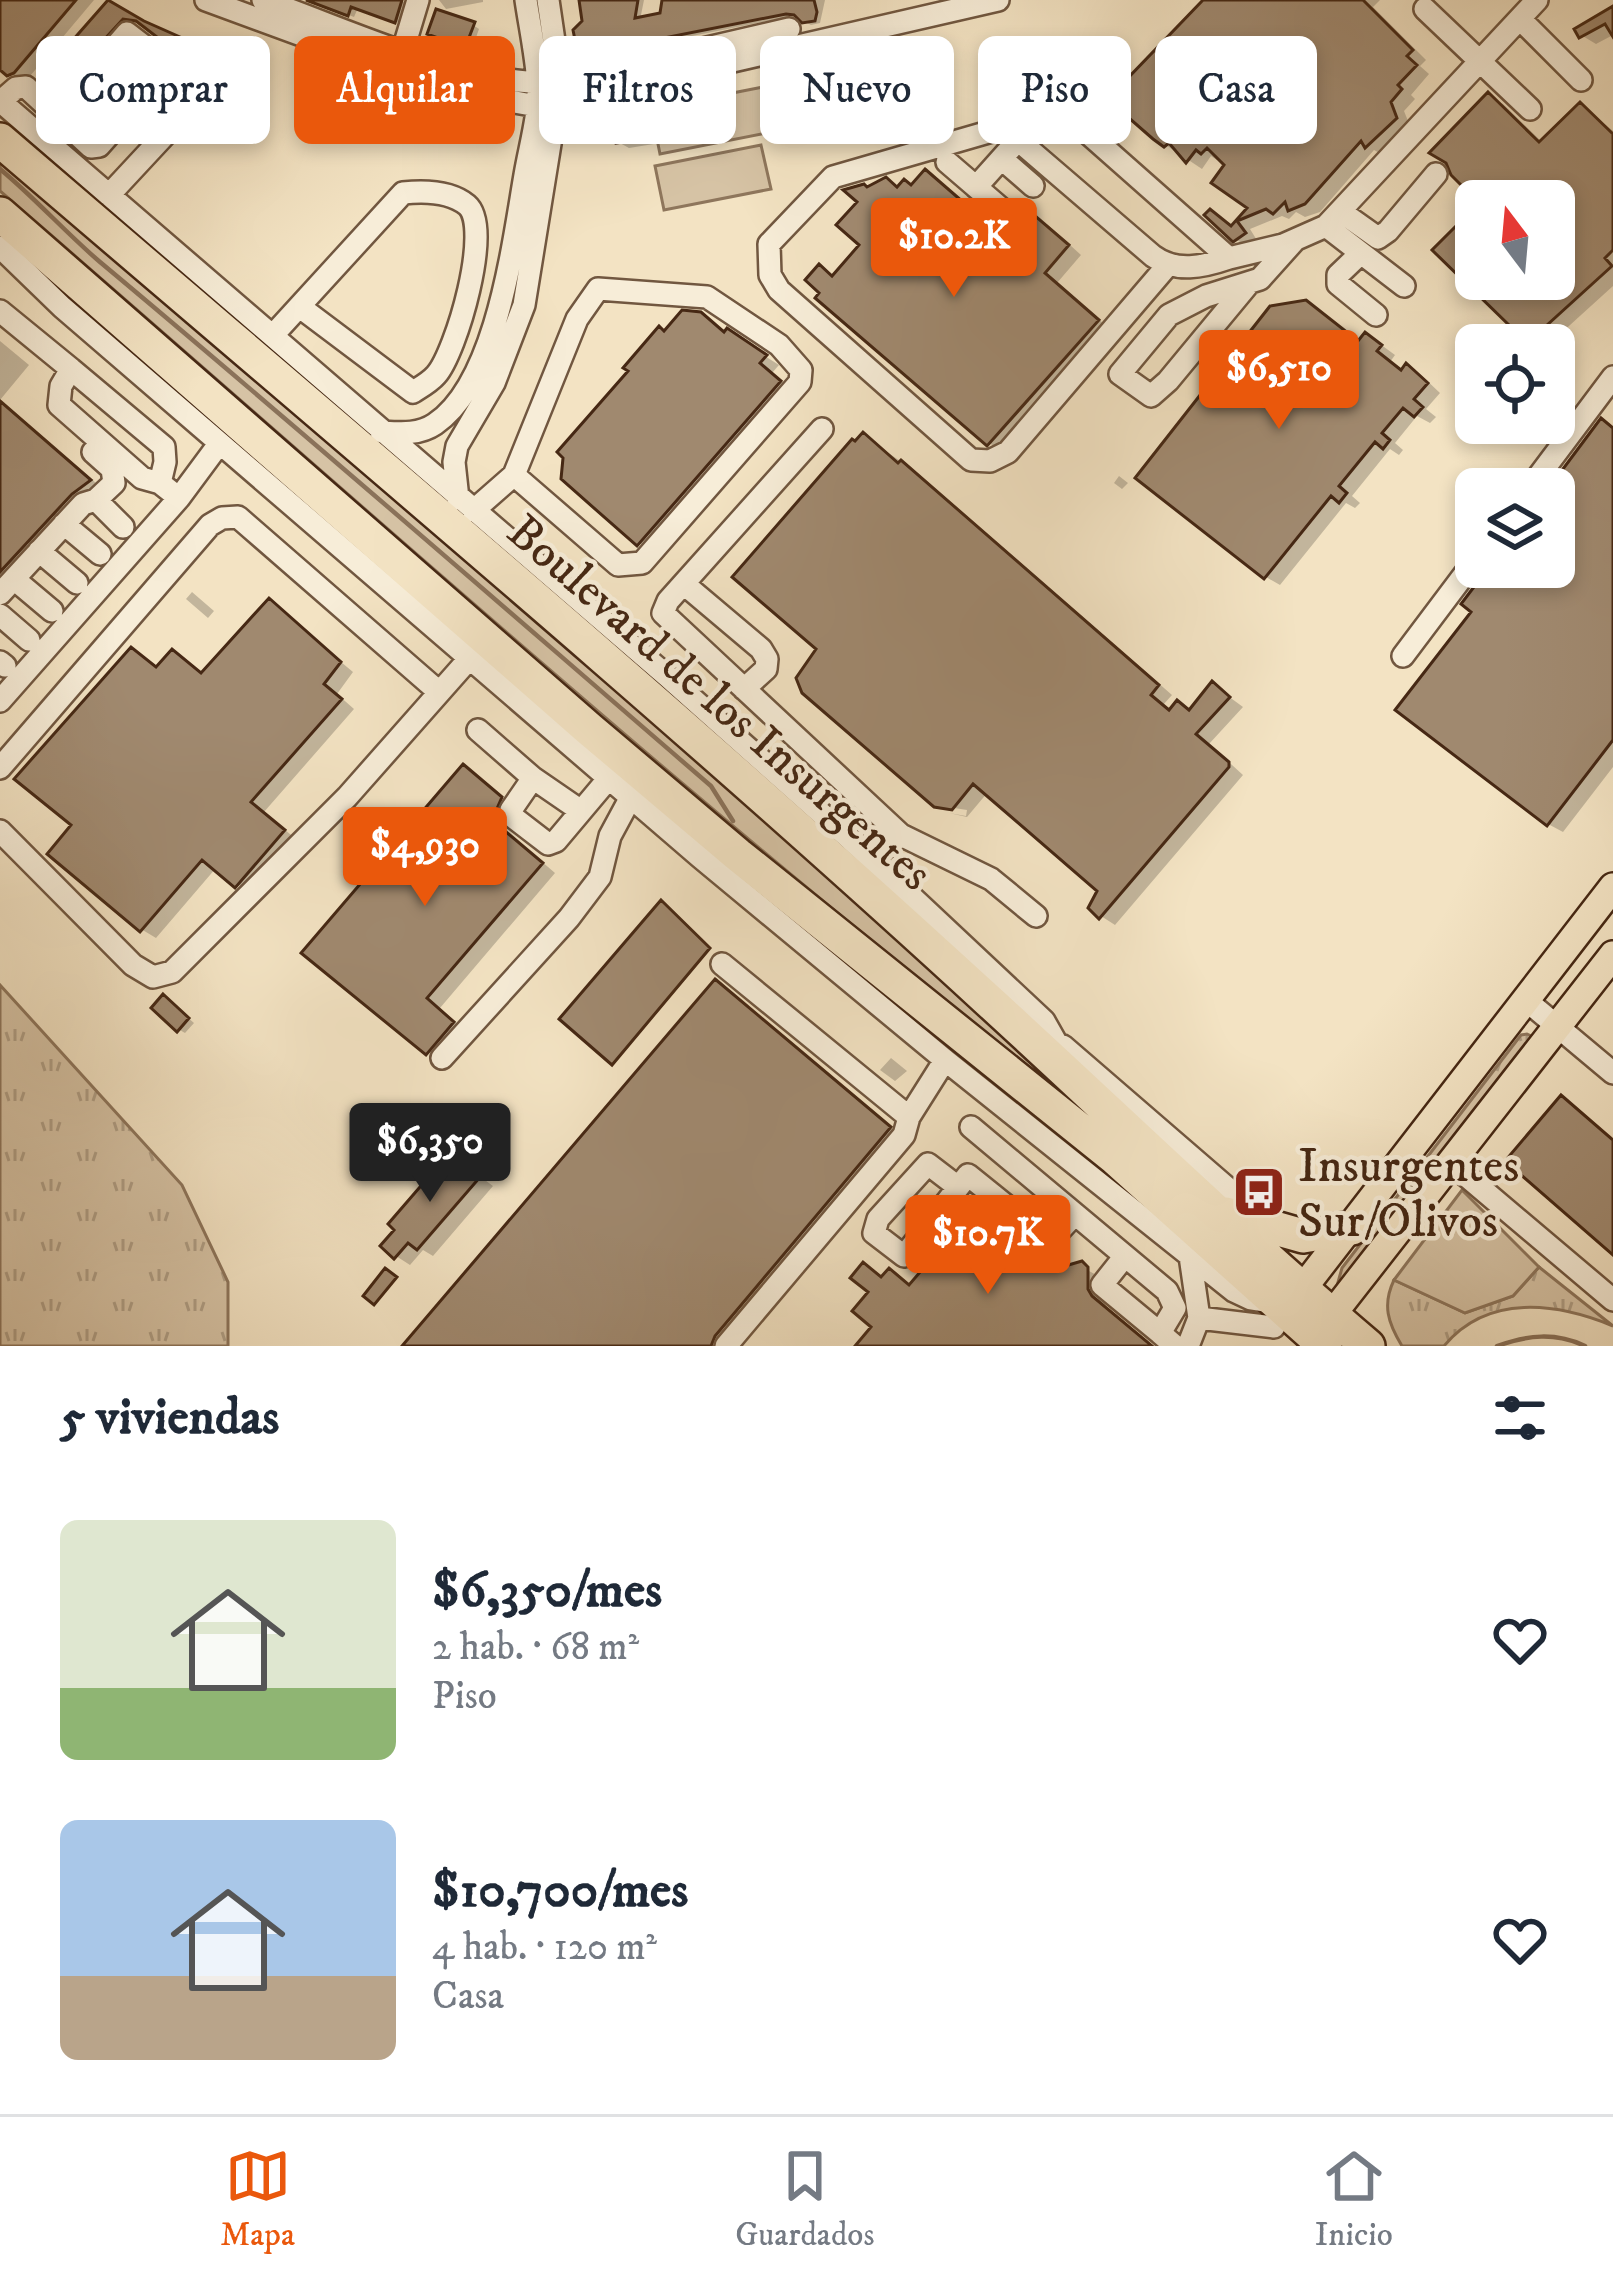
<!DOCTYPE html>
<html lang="es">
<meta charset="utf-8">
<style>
body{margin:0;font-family:"IM FELL DW Pica",serif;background:#f2f2f3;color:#1f2937;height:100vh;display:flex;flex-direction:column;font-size:45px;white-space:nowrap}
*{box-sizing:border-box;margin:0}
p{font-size:39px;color:#747a83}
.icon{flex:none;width:66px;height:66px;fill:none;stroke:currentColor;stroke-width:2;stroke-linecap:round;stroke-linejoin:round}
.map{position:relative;height:1346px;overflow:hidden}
.details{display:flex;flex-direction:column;background:#fff;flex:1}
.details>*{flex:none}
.guide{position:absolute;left:36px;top:36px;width:1542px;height:108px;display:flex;gap:24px}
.needle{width:78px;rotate:344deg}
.buttons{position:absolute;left:1455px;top:180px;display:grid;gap:24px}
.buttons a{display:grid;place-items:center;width:120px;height:120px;border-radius:18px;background:#fff;box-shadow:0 6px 18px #0003;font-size:60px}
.price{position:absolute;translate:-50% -102px;padding:0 27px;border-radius:12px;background:#ea580c;color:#fff;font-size:39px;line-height:78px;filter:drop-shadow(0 3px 6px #0008)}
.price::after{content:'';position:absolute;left:50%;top:72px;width:36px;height:27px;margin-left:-18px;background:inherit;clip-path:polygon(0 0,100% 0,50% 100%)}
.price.active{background:#222;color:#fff}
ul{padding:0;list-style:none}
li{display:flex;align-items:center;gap:36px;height:300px;padding:0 60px}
li span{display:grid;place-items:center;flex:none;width:336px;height:240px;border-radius:18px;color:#555}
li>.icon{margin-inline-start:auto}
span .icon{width:144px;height:144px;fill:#fffc;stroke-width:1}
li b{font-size:51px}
h2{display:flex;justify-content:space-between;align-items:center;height:144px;padding:0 60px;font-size:51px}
.tag{padding:0 42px;border-radius:18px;background:#fff;box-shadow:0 6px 18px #0003;font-size:42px;line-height:108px}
.tag.active{background:#ea580c;color:#fff}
.tab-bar{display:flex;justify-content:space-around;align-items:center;height:168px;border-top:3px solid #e0e1e3;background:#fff;font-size:33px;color:#747a83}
.tab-bar a{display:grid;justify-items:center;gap:6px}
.tab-bar .active{color:#ea580c}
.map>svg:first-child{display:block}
.grass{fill:url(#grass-tufts);stroke:#8e765c;stroke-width:3}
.park{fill:#d6c3a5;stroke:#8e765c;stroke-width:3}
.shadow{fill:#0003}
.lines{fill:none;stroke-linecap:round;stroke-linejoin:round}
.stream{stroke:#8a725a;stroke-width:4.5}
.building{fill:#a0896f;stroke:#462814;stroke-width:3}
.minor-casing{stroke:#715740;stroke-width:26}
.major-casing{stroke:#462814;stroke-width:32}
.highway-casing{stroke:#462814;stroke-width:38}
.minor{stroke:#f7edd8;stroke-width:21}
.major{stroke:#f3e3c3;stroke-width:27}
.highway{stroke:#f3e3c3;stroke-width:33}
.labels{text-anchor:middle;stroke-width:9;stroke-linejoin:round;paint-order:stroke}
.street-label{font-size:48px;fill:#462814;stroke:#f7edd8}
.poi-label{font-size:48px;fill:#462814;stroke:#f7edd8;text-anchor:start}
</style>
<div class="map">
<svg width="1613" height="1346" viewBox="0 0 1613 1346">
<defs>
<pattern id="grass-tufts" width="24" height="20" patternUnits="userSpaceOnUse" patternTransform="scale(3)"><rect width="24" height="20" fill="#d6c3a5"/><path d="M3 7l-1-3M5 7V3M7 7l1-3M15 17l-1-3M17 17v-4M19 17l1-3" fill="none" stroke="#af9e85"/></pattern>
</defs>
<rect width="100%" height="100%" fill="#f3e3c3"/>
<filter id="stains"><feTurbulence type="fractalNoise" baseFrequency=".00167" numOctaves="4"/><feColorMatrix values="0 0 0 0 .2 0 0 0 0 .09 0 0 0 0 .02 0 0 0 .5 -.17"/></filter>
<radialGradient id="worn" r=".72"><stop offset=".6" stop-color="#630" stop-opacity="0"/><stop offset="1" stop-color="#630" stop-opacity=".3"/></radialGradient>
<path class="grass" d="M0,985L182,1185L228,1282V1346H0Z
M1527,1034L1536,1038L1335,1293L1342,1268L1521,1035Z
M1539,1267L1613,1326C1557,1303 1488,1293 1444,1346H1402C1388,1323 1382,1305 1394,1280L1465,1313L1513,1296Z"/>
<path class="park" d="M763,87L772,132L660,154L651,109Z
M761,145L771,189L664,210L655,166Z
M0,150L745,794L1092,1116C714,825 361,502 0,191Z
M1462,1190L1539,1267L1513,1296L1465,1313L1394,1280Z"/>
<path class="shadow" d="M0,0H94L25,82L0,66Z
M310,0H400L408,4L402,24L358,8L354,17Z
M439,0H483V2L446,9Z
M581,0H644L640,20L662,16L691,0H825L820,23L811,25L793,16L586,57L581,53L586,22Z
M1207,0H1380L1373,7L1426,60L1420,66L1429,74L1411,95L1415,99L1404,111L1410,126L1381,154L1374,150L1320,212L1305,217L1296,212L1289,219L1282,216L1250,229L1258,242L1250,248L1235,239L1211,212L1234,228L1251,207L1228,165L1220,157L1217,160L1211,156L1202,169L1166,145L1126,83Z
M111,1L148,26L214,57L197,76L189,71L182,52L139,22L126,27L66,96L57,91L47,74Z
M1613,9V35L1596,44L1581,35Z
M473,25L479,29L472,49L437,37Z
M1488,96L1503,104L1543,143L1581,105L1613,131V286L1548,345H1511L1519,331L1437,250L1476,210V279H1554V201H1482Z
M643,102L653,108L660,143L629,148L618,142L616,130L607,143L588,135L595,111Z
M925,172L1011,243L1034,217L1048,225L1081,255L1057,283L1111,330L1002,451L989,443L820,268L835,277L863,245L900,189L912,187Z
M700,315L779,365L772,373L793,391L653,552L639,543L666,333Z
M0,341L29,365L0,400Z
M1360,343L1380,344L1395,355L1390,362L1403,372L1407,367L1421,375L1440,393L1426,409L1436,417L1430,423L1417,416L1395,443L1403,450L1399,455L1390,449L1352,496L1360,503L1355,508L1346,503L1280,585L1266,577Z
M0,401L103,489L3,592L0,608Z
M1613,429V767L1563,832L1548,824L1475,612L1491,567H1554L1552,489Z
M864,436L916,472L1172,695L1163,705L1171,712H1191L1213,685L1243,707L1209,744L1243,775L1115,925L1101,916V890L988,792L967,817L949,813L966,816L967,810L935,805L820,649Z
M1119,476L1128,483L1122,489L1114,483Z
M192,592L214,611L208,618L186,599Z
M269,602L353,672L337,694L354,709L264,812L297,840L251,894L216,868L156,938L141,929L76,825L131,650L159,669L173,653L204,675Z
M464,767L515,807L505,830L555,873L440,1008L467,1032L442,1061L305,952Z
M661,904L710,950L615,1063L563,1019Z
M716,982L903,1138L728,1346H406Z
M170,1002L194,1023L185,1033L178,1029Z
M891,1058L907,1071L895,1081L880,1070Z
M451,1155L493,1186L433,1256L423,1250L410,1265L396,1256Z
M1047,1257L1068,1268L1076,1264L1102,1278V1300L1106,1307L1153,1346H859L875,1326L872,1292L864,1266L884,1279L890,1272L912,1286Z"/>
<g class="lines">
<path class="stream" d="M0,169C35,198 66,233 100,262C306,434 508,611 711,786L733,821
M1497,1346C1528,1335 1555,1332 1585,1346"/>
</g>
<path class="building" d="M0,0H76L14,73L7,76L0,70Z
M108,0L144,21L207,49L186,73L179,54L136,21L123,19L55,93L43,83L47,78L43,74Z
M306,0H402L395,23L351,7L348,16Z
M579,0H638L635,18L660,13L662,0H814L817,12L815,21L802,23L794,15L786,14L578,55L573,30L582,21Z
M1203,0H1363L1413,50L1407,56L1417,65L1398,85L1402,89L1391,102L1397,118L1365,148L1361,141L1305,204L1288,211L1285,202L1273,214L1266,209L1237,221L1246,233L1233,242L1204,215L1210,209L1231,226L1247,208L1211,183L1224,165L1207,148L1201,154L1196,150L1186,163L1169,143L1164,147L1153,139L1098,91L1115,73L1124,82Z
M1613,6V37L1605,24L1579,38L1574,29Z
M436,9L475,22L465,48L427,34Z
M1488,92L1539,142L1580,102L1613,134V250L1605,258L1612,266L1525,345H1499L1515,331L1432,250L1476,206V279H1554V201H1477L1451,175L1446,163L1429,153Z
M643,99L651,138L616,143L611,117L596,139L574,131L582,118L594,108Z
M925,169L1009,242L1033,214L1069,245L1045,273L1099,320L987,446L815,298L819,293L805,280L819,264L832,276L859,245L836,225L857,202L843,190L864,184L867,187L886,177L897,187L904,179L911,185Z
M1306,300L1358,341L1365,332L1382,345L1377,351L1401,370L1406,363L1428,383L1414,399L1423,407L1414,417L1403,408L1382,433L1390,440L1383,449L1375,442L1339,486L1347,493L1339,503L1331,496L1264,579L1135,478L1270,306Z
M682,310L701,312L724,332L727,328L767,355L760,363L781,381L637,546L561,479L563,458L557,452L628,371L623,368L659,326L664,331Z
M0,401L91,480L72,494L0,572Z
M1601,418L1613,428V740L1547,826L1395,710L1471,612L1461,604L1489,567H1554V489H1548Z
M863,432L898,463L901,460L1159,685L1151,695L1169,710L1177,700L1189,710L1212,681L1230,697L1196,734L1229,762V767L1099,919L1088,908L1097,891L973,784L952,810L934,807L802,693L796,678L816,649L732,577L852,439L855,441Z
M269,598L341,662L324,684L342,699L251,802L285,830L235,888L202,860L140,932L47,854L71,825L14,779L131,647L156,667L172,649L201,673Z
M463,764L502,797L492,820L543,863L427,998L454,1022L426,1055L301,953Z
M661,900L710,948L612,1065L559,1019Z
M715,979L891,1127L715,1336L711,1346H402Z
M163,994L189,1018L177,1032L151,1008Z
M1561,1095L1613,1140V1255L1505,1161Z
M451,1151L481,1176L417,1250L408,1243L394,1259L380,1246L394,1230L388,1224Z
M979,1203L1042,1253L1053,1256L1065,1266L1082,1261L1088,1267V1289L1092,1296L1152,1346H855L871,1327L852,1311L868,1292L850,1278L863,1262L881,1277L889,1268L909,1285Z
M385,1268L397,1277L374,1305L363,1296Z"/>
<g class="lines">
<g class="minor-casing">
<path id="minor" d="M206,0L454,91L537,106L998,0
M263,0C349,30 470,89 560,82L789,29
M1425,9L1530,109
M1520,19L1581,80
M403,50L418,0
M0,101L667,676L851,840L1044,1021L1070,1067
M1,101L16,88L26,87L91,147L99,146L170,66L127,33L57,114
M1055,110L1065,113L1229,258C1203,267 1176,273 1153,256L1018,140L1044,114Z
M77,134L150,49
M1002,159L1033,186
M947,162L1004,211
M976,187L1018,140L1002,129L992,131L833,177L769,244L770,275L779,290L971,460L990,461L1008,452L1167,266
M109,195L215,81
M1340,211L1378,238L1388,231L1436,174
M1326,226L1404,286
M0,247L62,307L700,857L945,1060L1234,1291L1251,1299L1270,1302
M1361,253L1338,275V284L1376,315
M1229,258L1283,245L1326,226L1537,0
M1250,282L1168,381L1151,396L1120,374L1169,315L1206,296L1260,279L1294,241
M0,311L71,369
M274,334L403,193C422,191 450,191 467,205C493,227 456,353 436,375C430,382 421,387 413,392L300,307
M822,429L668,601L663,613L901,835
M381,432C400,433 419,435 435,424C497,382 513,244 525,175C530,145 540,113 538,83C536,55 530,27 526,0
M160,483L165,462L164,447L71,369L61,386L59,405L142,478L160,483L179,498
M1529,489L1613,377
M458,499L454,462L457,446L494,383L524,305L560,82L548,0
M96,500L123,527
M473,511L514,475L577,319L598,289L707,297L779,345L801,370L800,382L642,563L618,565L514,475
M64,524L100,554
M39,551L77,583
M14,579L52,611
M684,584L761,649L767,659L766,669L744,689
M0,594L83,504L96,500L114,483L112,469L93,452
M0,615L29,640
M1403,656L1476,559
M0,662L5,666
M0,701L179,498L219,444
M478,730L533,778L511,810L513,817L548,844L556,841L609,778
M0,768L210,525L222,518L238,517L439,692
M533,778L581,811
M0,831L133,965L153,977L172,972L347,797L469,659
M871,859L901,835L991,879L1036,916
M722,964L909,1117
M1527,1001L1613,1073
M1063,1046L1262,1218
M442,1058L569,918L600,877L610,836L631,797
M971,1127L1167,1291L1175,1308L1160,1333L1175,1346
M1451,1163L1613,1300
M958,1187L928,1164L878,1219L874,1233L904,1256L968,1175L1050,1241L1075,1214
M1125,1256L1102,1285L1160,1333
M1199,1318L1274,1327
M726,1346L904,1135L909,1117L945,1060
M1188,1346L1199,1318L1190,1256"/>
</g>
<g class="major-casing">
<path id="major" d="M1293,1301L1613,887
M1320,1330L1613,955"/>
</g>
<g class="highway-casing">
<path id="highway" d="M0,140C331,424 667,705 989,1001C1115,1116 1238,1236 1368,1346
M0,214L589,729L738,855L1115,1158L1325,1346
M1226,1214L1303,1236L1352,1228"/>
</g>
<use href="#minor" class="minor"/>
<use href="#major" class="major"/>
<use href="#highway" class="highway"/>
</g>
<defs>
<g id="bus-square" transform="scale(2.7)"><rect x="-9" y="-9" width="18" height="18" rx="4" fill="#8f2418" stroke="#f7edd8"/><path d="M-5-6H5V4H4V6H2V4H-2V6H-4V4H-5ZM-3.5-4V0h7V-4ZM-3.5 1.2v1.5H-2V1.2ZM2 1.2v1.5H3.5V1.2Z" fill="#fff"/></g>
</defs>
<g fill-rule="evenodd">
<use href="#bus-square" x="1259" y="1192"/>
</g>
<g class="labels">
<g class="street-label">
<text transform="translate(721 701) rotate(41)" y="17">Boulevard de los Insurgentes</text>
</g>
<g class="poi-label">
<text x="1298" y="1181">Insurgentes<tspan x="1298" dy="55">Sur/Olivos</tspan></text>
</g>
</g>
<rect width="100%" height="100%" filter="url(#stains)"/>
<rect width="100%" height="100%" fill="url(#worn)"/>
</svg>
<div class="buttons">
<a><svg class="needle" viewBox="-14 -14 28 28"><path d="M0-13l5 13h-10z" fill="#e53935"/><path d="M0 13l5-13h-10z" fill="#747a83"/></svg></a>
<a><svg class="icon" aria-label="locate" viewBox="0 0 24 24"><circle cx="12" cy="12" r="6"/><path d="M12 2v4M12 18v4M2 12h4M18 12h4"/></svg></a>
<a><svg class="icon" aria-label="layers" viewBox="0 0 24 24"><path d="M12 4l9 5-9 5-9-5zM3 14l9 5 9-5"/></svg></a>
</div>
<b class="price" style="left:954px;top:300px">$10.2K</b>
<b class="price" style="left:1279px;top:432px">$6,510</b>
<b class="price" style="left:425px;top:909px">$4,930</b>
<b class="price active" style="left:430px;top:1205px">$6,350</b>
<b class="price" style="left:988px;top:1297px">$10.7K</b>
<div class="guide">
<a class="tag">Comprar</a>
<a class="tag active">Alquilar</a>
<a class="tag">Filtros</a>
<a class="tag">Nuevo</a>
<a class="tag">Piso</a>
<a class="tag">Casa</a>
</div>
</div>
<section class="details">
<h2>5 viviendas<svg class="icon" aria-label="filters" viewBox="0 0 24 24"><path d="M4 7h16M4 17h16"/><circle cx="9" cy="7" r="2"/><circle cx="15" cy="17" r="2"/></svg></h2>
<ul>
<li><span style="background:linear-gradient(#dfe7d0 70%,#8fb573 0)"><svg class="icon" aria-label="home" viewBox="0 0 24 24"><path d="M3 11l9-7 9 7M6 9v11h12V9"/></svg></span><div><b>$6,350/mes</b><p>2 hab. · 68 m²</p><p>Piso</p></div><svg class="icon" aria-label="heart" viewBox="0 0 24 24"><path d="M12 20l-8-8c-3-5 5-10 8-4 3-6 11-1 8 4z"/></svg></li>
<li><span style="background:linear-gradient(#a9c7e8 65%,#b9a48a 0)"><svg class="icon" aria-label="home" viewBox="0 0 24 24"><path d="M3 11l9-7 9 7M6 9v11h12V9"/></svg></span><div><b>$10,700/mes</b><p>4 hab. · 120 m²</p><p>Casa</p></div><svg class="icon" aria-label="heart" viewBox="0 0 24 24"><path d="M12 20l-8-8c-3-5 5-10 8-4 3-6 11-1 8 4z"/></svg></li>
</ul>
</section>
<nav class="tab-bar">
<a class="active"><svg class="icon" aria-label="map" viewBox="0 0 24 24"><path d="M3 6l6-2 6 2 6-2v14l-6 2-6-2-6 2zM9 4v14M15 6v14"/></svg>Mapa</a>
<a><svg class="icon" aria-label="saved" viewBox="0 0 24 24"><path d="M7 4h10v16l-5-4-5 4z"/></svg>Guardados</a>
<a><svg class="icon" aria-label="home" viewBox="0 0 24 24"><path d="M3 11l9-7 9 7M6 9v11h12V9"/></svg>Inicio</a>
</nav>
